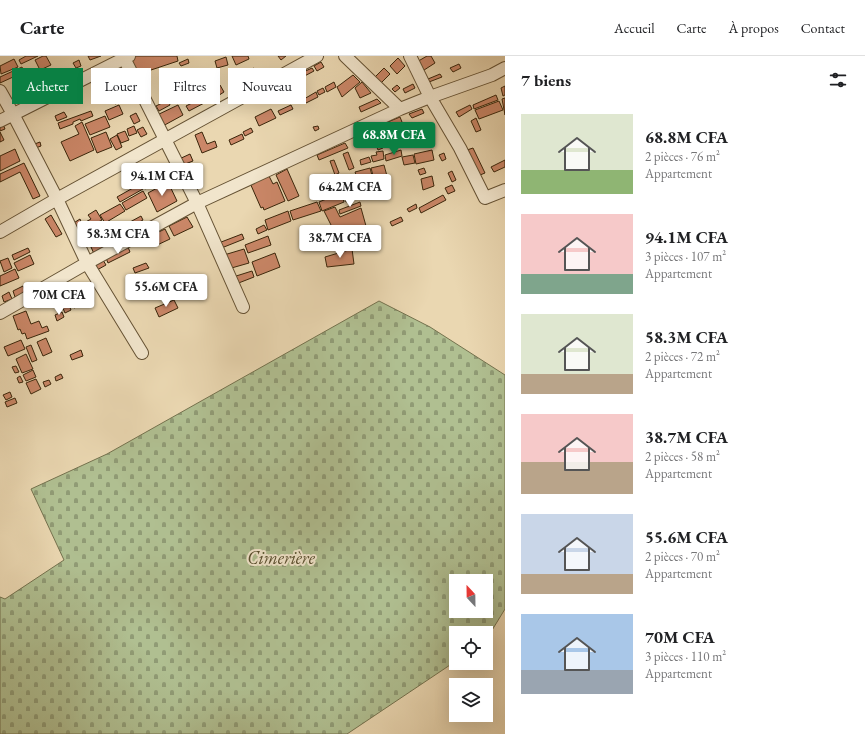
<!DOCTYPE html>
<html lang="fr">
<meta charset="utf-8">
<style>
body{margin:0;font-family:"EB Garamond",serif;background:#f2f2f2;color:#202124;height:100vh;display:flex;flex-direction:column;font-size:15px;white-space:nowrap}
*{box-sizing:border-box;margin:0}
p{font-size:13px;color:#757577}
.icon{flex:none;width:22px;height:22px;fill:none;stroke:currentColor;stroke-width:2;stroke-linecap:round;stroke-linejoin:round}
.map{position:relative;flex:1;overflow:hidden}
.panel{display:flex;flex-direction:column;background:#fff;width:360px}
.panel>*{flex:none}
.hud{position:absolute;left:12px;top:12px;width:380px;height:36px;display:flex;gap:8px}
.needle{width:26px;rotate:338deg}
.controls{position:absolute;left:449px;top:518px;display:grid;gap:8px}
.controls a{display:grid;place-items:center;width:44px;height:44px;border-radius:0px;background:#fff;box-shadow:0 4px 16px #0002;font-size:20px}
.price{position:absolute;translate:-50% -34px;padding:0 9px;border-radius:4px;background:#fff;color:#222;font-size:13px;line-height:26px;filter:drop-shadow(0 1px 2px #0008)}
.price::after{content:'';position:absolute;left:50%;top:24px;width:12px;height:9px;margin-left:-6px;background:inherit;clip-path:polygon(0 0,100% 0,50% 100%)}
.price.active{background:#0b8043;color:#fff}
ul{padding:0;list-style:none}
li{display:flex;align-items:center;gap:12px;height:100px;padding:0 16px}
li span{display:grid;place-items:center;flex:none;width:112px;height:80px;border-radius:0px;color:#555}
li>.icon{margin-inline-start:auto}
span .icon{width:48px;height:48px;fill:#fffc;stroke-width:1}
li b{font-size:17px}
h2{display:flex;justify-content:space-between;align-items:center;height:48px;padding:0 16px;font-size:17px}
.tag{padding:0 14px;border-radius:0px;background:#fff;box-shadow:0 4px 16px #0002;font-size:14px;line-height:36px}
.tag.active{background:#0b8043;color:#fff}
header{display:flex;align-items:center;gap:24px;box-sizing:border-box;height:56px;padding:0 20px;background:#fff;border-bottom:1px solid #e0e0e0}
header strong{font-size:19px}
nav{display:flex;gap:22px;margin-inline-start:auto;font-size:14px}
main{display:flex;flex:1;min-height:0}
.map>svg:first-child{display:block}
.cemetery{fill:url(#cemetery-stones);stroke:#74724e;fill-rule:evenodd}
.building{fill:#cb8768;stroke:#39250a}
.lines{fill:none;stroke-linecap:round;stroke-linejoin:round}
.street-casing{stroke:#655234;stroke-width:14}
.street{stroke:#f1e5cc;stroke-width:12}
.labels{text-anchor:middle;stroke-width:4;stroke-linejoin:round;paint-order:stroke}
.park-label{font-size:18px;font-style:italic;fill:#574c2c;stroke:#f1e5cc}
</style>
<header>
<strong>Carte</strong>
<nav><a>Accueil</a><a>Carte</a><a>À propos</a><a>Contact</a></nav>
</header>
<main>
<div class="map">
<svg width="505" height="678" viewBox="0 0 505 678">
<defs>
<pattern id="cemetery-stones" width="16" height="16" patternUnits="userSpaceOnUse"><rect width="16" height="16" fill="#b0bf91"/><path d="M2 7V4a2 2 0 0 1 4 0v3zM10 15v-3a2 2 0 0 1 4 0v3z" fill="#909b75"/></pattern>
</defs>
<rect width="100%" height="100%" fill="#ead7b1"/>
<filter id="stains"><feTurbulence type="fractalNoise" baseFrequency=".005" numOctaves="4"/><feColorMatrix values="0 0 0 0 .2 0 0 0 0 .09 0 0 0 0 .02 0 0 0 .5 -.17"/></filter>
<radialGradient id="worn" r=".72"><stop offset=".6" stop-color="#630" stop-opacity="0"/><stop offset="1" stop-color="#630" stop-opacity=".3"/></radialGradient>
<path class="cemetery" d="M379,245L430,271L505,319V553L486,584V577H456V605L347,678H0V541L5,543L64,504L31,433L107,398ZM456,525H486V555H456Z"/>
<path class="building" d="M26,0H38L21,8L19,4Z
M43,0H46L51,9L40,14L35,4Z
M88,0H101L90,4Z
M135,0H177L178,5L151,14L140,25L129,3Z
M232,0H248L249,3L236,9Z
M278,0H286L281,4Z
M427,0H431L435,7L421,16L415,7Z
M226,1L228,9L217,12L215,5Z
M398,2L405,10L397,18L390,10Z
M14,3L18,11L1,18L0,10Z
M188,3L189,7L181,10L179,7Z
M79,4L81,10L76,12L73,7Z
M321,6L324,11L317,15L314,10Z
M459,8L461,12L453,16L450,12Z
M22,11L24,16L0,27V21Z
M113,11L115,18L94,27L91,20Z
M254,12L257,20L251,22L248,15Z
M312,12L314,15L297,24L295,20Z
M384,12L390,18L378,30L372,24Z
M440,18L442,21L429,26L428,23Z
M353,19L360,26L342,41L337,31Z
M288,24L299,44L295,46L284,27Z
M334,26L336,31L327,36L325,31Z
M362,26L371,37L360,42L355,32Z
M413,28L415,32L405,37L403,33Z
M220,29L224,36L213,43L209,35Z
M397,29L400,32L395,36L392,33Z
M505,30V39L503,40L501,32Z
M323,32L325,36L319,39L317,35Z
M127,35L130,42L115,48L112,41Z
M316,36L318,41L306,47L304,43Z
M496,39L498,44L474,53L473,49Z
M206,40L208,45L189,55L186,50Z
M505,42V59L502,43Z
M377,43L381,47L361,56L359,51Z
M168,44L170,49L159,55L156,50Z
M499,45L503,54L479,63L475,54Z
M119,49L123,58L109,64L105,55Z
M178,49L183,59L161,71L155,60Z
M291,49L293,53L280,59L278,55Z
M470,49L472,53L459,61L456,56Z
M271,53L276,62L259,70L255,61Z
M422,53L424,57L412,62L409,58Z
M91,55L93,60L81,65L80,63L73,66V68L60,73L58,67Z
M64,56L67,61L57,65L55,60Z
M136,57L140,65L134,68L130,60Z
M105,60L110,71L90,79L85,68Z
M400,61L402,66L380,75L378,70Z
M476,62L481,74L476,76L471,65Z
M82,66L94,94L70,105L61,86L79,78L75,70Z
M3,68L5,73L0,75V69Z
M134,70L137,77L129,80L127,73Z
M318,70L319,73L315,75L313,71Z
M143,71L147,78L141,81L137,74Z
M251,72L253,76L245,80L243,76Z
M374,74L376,78L365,82L363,78Z
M125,75L129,84L121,87L117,78Z
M0,76L4,84L0,86Z
M106,76L112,91L97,97L91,82Z
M202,76L207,88L215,85L217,91L202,97L195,79Z
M242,78L244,83L231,89L229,84Z
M117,79L122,91L116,94L110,83Z
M381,83L383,92L378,94L376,89L371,90L370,86Z
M40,86L41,90L33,93L32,89Z
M401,86L402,90L395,93L393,88Z
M345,87L348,92L319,104L317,99Z
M473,92L485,117L480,119L467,94Z
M15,93L20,105L0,115V100Z
M401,94L402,100L386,105L385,99Z
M432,94L434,104L416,108L414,98Z
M383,95L384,103L373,106L371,100L377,99L376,96Z
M348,96L354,112L349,114L343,98Z
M444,97L446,103L442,105L439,99Z
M190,98L193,105L180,110L177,104Z
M413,99L415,107L404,109L402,101Z
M369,101L371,106L361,109L360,104Z
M334,104L339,117L335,119L330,105Z
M505,104V111L494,116L491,111Z
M24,107L40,140L33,143L20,116L0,126V118Z
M384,109L387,120L374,123L371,112Z
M370,112L373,123L359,127L355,116Z
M424,112L426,117L420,119L418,114Z
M287,113L299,140L288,145L276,119Z
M164,115L167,120L145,133L142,127Z
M452,115L456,124L452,126L448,117Z
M269,120L273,128L277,126L285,145L264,154L263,151L261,152L250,127Z
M354,120V128L342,133L339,126Z
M432,120L434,130L423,134L421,123Z
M168,126L177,145L157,156L148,137Z
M140,128L143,133L120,146L117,141Z
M452,129L455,135L448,138L445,132Z
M357,131L361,141L346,146L342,136Z
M143,135L147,142L126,154L122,147Z
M341,137L344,146L322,155L319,146Z
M443,139L446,144L421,157L419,152Z
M317,146L321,155L293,164L290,155Z
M360,146L361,150L340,158L339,154Z
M120,148L125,155L105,167L100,159Z
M416,148L417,152L409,156L407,153Z
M335,151L340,161L361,152L366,170L337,181L324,155Z
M96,154L102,164L78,177L72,168L80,163L82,168L91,163L88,159Z
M288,155L291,165L268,174L265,164Z
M51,159L62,178L56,181L45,163Z
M141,160L143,164L132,170L130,166Z
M187,161L193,171L174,180L169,170Z
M401,161L403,165L392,170L390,166Z
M264,169L267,174L258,178L256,173Z
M165,173L170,183L155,190L150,180Z
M367,176L369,179L356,184L355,181Z
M117,178L121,187L95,200L91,191Z
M242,178L244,183L219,193L216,188Z
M268,180L271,189L248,197L245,189Z
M352,182L353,184L342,189L341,186Z
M128,191L130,196L108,207L106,202Z
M28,192L30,196L14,204L12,199Z
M244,193L249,207L228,213L224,199Z
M352,193L354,208L327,211L325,201Z
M275,197L280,211L257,220L252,206Z
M30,199L34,208L18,215L14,207Z
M8,202L12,212L4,216L0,205Z
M103,204L106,209L97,214L95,209Z
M146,207L149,212L135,217L133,212Z
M15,213L19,222L0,230V220Z
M252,215L254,221L236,228L233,221Z
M86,229L89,236L82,239L79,232Z
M23,230L26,236L15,241L13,235Z
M9,236L12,243L4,246L2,240Z
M79,243L82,249L74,252L72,246Z
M174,244L178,252L159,261L155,252Z
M68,247L71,254L65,257L62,250Z
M26,255L31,268L39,265L42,272L47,270L49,275L27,283L25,277L22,278L20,273L18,274L13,260Z
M62,256L64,261L57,265L55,259Z
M46,282L52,296L43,300L37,286Z
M21,284L25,293L8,300L4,291Z
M31,289L37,304L32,306L26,291Z
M81,294L83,300L72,304L70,299Z
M26,298L33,313L22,317L16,303Z
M16,310L19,316L15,317L12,311Z
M33,314L36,321L26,325L23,319Z
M61,318L63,322L56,325L55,321Z
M20,320L23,326L19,327L17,322Z
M36,323L41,333L31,338L26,327Z
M49,324L51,328L45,331L43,326Z
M10,336L12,341L6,344L3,339Z
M15,342L17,347L7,351L5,346Z"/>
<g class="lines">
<g class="street-casing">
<path id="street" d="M123,0L197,147L243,251
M345,0L400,53
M410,0L430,41L460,92L485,142L505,134
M0,35L13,58L57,143L87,207L142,297
M0,65L129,0
M0,176L57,143L317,0
M0,257L87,207L197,147L400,53L430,41L492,19L505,12"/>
</g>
<use href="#street" class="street"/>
</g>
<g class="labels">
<g class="park-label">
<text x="281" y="508">Cimerière</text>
</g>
</g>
<rect width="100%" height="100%" filter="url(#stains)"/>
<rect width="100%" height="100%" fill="url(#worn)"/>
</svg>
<div class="controls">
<a><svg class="needle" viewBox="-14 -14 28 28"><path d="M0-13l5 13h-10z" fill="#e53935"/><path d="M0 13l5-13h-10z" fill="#757577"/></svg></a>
<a><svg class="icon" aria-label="locate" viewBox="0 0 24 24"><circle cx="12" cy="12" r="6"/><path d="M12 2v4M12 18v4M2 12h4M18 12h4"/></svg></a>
<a><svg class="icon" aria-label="layers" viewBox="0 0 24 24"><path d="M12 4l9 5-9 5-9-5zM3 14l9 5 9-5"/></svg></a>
</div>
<b class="price active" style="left:394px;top:100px">68.8M CFA</b>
<b class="price" style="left:162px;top:141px">94.1M CFA</b>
<b class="price" style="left:350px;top:152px">64.2M CFA</b>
<b class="price" style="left:118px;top:199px">58.3M CFA</b>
<b class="price" style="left:340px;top:203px">38.7M CFA</b>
<b class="price" style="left:166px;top:252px">55.6M CFA</b>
<b class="price" style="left:59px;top:260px">70M CFA</b>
<div class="hud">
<a class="tag active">Acheter</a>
<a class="tag">Louer</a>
<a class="tag">Filtres</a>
<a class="tag">Nouveau</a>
</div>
</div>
<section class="panel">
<h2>7 biens<svg class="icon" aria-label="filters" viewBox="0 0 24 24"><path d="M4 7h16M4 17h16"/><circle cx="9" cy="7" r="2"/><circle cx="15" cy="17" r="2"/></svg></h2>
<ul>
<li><span style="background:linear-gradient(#dfe7d0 70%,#8fb573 0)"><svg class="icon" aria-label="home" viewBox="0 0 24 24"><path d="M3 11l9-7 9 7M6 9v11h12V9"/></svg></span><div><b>68.8M CFA</b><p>2 pièces · 76 m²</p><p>Appartement</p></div></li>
<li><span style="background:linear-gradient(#f6c9c9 75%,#7fa58c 0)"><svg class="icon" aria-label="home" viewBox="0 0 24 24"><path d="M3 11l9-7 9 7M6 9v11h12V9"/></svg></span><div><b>94.1M CFA</b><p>3 pièces · 107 m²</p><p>Appartement</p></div></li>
<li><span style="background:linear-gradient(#dfe7d0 75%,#b9a48a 0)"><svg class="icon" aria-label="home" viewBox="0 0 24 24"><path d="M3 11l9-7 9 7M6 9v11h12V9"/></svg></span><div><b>58.3M CFA</b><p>2 pièces · 72 m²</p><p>Appartement</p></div></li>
<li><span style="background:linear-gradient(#f6c9c9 60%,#b9a48a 0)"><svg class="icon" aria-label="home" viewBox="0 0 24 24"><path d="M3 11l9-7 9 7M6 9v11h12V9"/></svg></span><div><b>38.7M CFA</b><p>2 pièces · 58 m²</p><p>Appartement</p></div></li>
<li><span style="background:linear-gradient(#c9d6e8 75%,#b9a48a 0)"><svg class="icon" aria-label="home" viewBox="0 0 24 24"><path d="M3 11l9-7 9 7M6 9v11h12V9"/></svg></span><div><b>55.6M CFA</b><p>2 pièces · 70 m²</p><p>Appartement</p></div></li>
<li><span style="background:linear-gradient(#a9c7e8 70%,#9aa5b1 0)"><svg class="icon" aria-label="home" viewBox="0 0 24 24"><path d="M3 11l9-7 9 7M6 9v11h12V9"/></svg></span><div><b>70M CFA</b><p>3 pièces · 110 m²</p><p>Appartement</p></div></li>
</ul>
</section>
</main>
